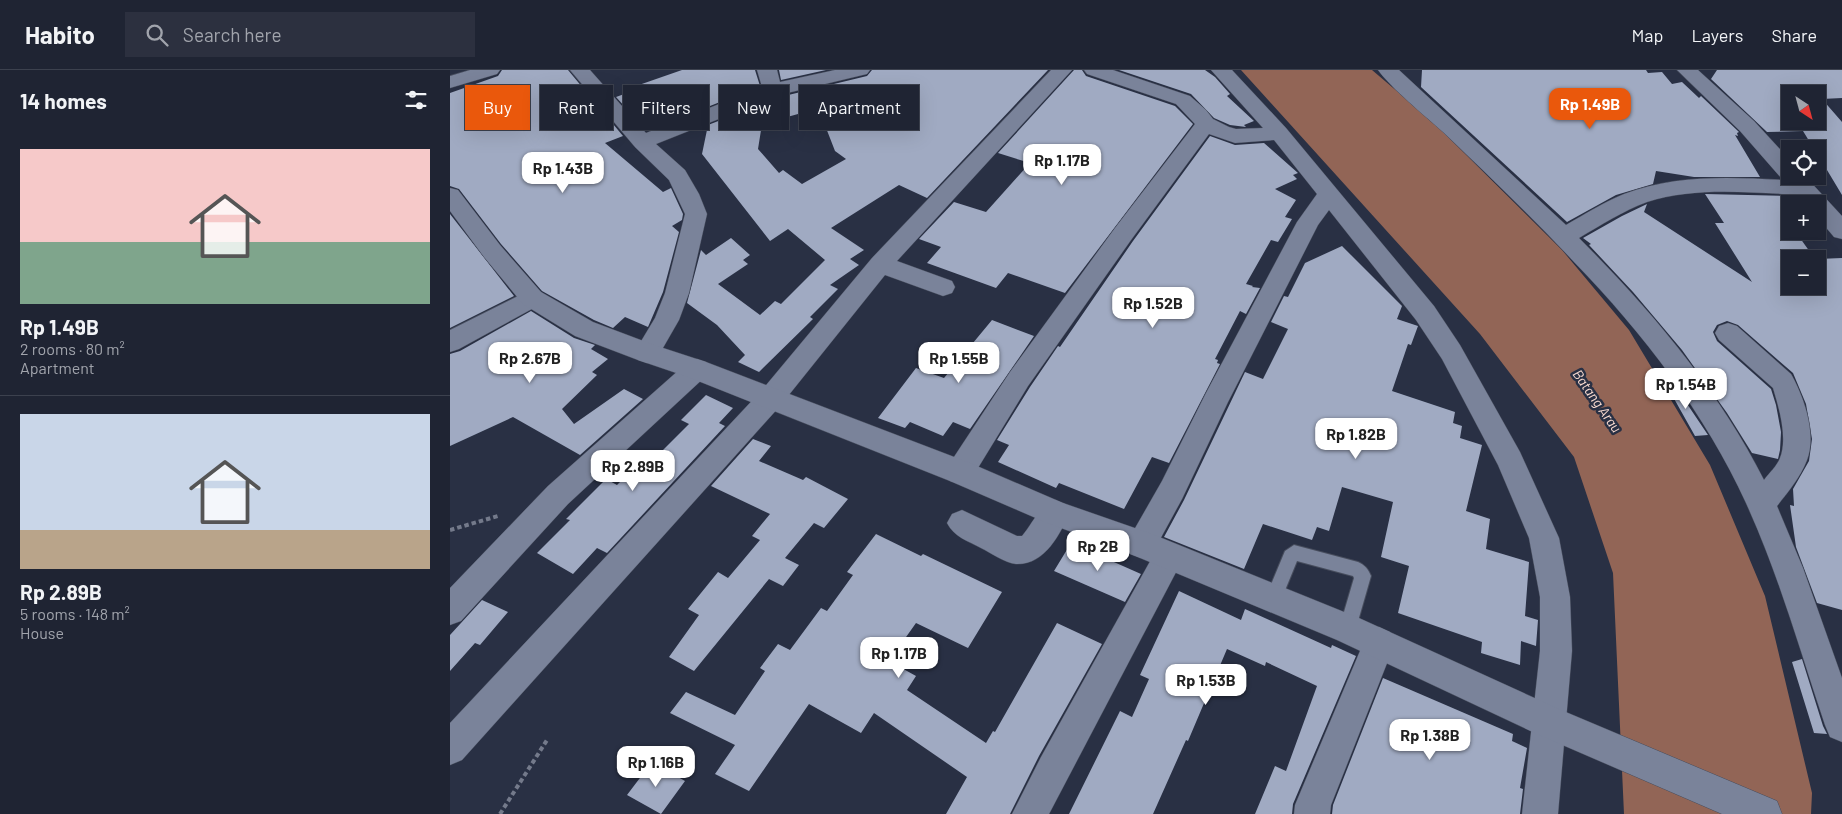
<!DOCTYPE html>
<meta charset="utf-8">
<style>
body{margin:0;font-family:Barlow,sans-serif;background:#2c303f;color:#f1f3f6;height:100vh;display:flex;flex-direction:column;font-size:19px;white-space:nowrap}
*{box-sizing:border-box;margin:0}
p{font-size:16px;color:#a1a4ac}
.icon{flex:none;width:28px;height:28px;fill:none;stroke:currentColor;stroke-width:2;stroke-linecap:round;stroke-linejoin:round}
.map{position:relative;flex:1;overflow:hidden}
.sheet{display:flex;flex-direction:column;background:#1f2433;width:450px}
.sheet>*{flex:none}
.hud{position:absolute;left:15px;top:15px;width:475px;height:45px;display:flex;gap:10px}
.needle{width:32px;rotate:144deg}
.fabs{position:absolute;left:1331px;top:15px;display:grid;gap:10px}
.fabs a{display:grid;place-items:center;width:45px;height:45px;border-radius:0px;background:#1f2433;box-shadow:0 5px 20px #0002,0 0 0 1px #3c414e;font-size:25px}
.price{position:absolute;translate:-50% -42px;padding:0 11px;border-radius:10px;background:#fff;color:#222;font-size:16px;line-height:32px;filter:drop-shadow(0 1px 2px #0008)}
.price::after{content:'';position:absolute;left:50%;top:30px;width:15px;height:11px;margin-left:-8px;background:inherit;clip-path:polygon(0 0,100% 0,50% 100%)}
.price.selected{background:#ea580c;color:#fff}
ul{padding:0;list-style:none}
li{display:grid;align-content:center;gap:10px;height:265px;padding:0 20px}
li+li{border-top:1px solid #3c414e}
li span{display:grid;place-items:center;height:155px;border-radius:0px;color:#555}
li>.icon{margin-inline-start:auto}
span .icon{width:90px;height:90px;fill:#fffc;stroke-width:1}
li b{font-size:21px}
h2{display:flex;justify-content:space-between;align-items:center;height:60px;padding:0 20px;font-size:21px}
.tag{padding:0 18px;border-radius:0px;background:#1f2433;box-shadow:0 5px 20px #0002,0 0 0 1px #3c414e;font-size:18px;line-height:45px}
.tag.selected{background:#ea580c;color:#fff}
header{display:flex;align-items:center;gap:30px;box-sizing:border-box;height:70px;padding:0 25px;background:#1f2433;border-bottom:1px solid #3c414e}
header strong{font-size:24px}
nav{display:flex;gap:28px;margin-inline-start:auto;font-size:18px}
.search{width:350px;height:45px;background:#2c303f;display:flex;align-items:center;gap:12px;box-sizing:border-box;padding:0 18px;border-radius:0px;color:#a1a4ac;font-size:19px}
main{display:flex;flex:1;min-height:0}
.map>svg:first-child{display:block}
.water{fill:#926556}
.building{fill:#a0aac2;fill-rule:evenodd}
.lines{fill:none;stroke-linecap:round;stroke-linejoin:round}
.lane-casing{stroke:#474d5d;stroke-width:2}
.street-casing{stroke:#474d5d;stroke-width:1}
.secondary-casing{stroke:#474d5d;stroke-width:1}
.path{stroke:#747a8b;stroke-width:4;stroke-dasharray:4.5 3;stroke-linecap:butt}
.lane{fill:#7a839a;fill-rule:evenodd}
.street{fill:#7a839a;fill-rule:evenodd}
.secondary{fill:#7a839a;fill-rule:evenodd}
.labels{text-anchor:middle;stroke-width:5;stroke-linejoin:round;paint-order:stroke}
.water-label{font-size:14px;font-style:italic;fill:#fbdcd1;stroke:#293044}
</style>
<header>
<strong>Habito</strong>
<div class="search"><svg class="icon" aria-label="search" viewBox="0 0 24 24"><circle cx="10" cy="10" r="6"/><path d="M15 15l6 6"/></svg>Search here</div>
<nav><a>Map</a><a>Layers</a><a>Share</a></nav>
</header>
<main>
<section class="sheet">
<h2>14 homes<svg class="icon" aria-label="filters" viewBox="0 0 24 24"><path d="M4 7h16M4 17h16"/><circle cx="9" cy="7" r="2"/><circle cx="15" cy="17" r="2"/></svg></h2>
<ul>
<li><span style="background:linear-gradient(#f6c9c9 60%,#7fa58c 0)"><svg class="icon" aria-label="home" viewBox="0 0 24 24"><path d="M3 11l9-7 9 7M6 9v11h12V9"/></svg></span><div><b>Rp 1.49B</b><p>2 rooms · 80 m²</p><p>Apartment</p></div></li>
<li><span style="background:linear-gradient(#c9d6e8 75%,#b9a48a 0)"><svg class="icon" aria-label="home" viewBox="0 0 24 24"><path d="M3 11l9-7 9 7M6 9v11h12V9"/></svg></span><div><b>Rp 2.89B</b><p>5 rooms · 148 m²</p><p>House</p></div></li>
</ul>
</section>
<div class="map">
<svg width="1392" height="744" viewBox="0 0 1392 744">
<rect width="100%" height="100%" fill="#293044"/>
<path class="water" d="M791,0H922L982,51L1112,180L1179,260L1260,395L1315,526L1362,723L1361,744H1174L1163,503L1124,387L1030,264Z"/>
<path class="building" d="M52,0H118L173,66L155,73L213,122L221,118L233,144L232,150L222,156L229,162L213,222L198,257L175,247L163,258L144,250L92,221L51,174L9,119L0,116V23L48,6Z
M232,0H305L310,16L230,48L228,45L194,58L166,27L188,19L186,16Z
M329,0H376L331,10Z
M422,0H598L477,128L449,115L381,158L414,180L400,189L409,195L380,215L388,219L360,247L363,249L309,302L288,292L295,285L267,255L237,233L251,180L256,185L281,168L300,185L293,190L298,194L268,214L310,245L325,231L331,234L375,190L338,159L320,171L252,84L258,55L330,27L417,6ZM348,44L350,50L371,45L385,81L396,89L352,114L333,100L329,103L308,79L312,54Z
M624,0H632L636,6L725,36L743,54L615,223L558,203L546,218L477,193L491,177L469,169L504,132L536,142L580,93L548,83Z
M669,0H755L765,7L780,24L777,26L804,51L794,55L796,57L780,55L764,48L741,24Z
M972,0H1196L1198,3L1212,2L1222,14L1232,12L1249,28L1251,26L1289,62L1287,63L1288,66L1285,65L1310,107H1244L1206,101L1203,114L1166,125L1117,152L971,17Z
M1267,0H1392V28L1372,29L1392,52V125L1368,85V79H1364L1353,61L1317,62L1261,9ZM1340,24H1368V51H1340Z
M760,66L785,75L814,73L848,103L843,105L847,109L825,119L846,130L835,147L842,149L828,172L821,170L796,214L803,216L802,217L810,218L796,244L790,241L765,289L768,290L767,293L770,294L719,393L702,387L674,439L609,413L606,418L548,392L559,375L547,370L580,317L608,276L610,277L683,171Z
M1255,124L1340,126V161H1345L1365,189H1340V216H1368V189L1392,188V540L1367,533L1346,477L1340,435L1344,436L1343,419L1359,391L1362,369L1356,334L1343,303L1288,255L1277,251L1267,255L1263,262L1267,271L1321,319L1326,335L1331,362L1330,380L1328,389L1302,383L1277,343L1232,280L1183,222L1139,175L1141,174L1133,168L1172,146L1197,134L1194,142L1302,212L1265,153H1274Z
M0,144L64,226L0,258Z
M892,176L952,236L947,249L968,256L961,275L958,274L942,321L1005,342L1003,353L1012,356L1010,368L1032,375L1016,441L1040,449L1036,479L1079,492L1075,546L1088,550L1086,576L1071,571L1070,595L1031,583L1032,572L948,543L959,496L931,487L943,432L892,417L879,461L867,457L862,470L813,454L794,499L714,467L734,430L795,302L813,309L838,259L821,252L834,226L838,227L855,193Z
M81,241L124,268L145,275L141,279L158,289L142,302L147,305L112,339L124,354L174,319L193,329L130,385L63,347L0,376V284L10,281Z
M542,250L584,266L520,359L503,352L493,366L460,352L455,358L428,348L466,298L494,308Z
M1213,309L1221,310L1258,365L1245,366Z
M256,325L283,338L269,353L275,356L157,483L147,478L123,504L87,483L120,450L116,449L156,409L167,415L186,396L193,400L239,354L231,350Z
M303,369L321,376L309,391L353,410L356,407L398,429L374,458L364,453L335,488L349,495L333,516L319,509L244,601L219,587L249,545L238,539L268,502L278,508L310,470L302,466L320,444L261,416Z
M426,464L471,486L473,484L552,522L518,578L466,553L439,591L466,606L457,620L536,673L543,661L545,662L607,553L652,574L589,686L560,744H496L517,707L424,643L411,663L359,634L299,721L265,704L285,675L220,643L236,622L285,645L315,601L310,598L328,574L340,580L371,538L377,541L403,505L397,502Z
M621,473L691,504L675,532L604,501Z
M729,521L791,550L795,539L881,578L882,575L906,586L843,734L842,744H805L825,696L836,701L867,616L816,592L815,596L777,579L738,671L736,670L703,744H619L670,641L682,647L699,609L690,605Z
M32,530L58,542L30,575L25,573L0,601V565Z
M1352,589L1373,656L1377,664L1364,663L1342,592Z
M933,608L1063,664L1062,671L1077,678L1070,718L1073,719L1070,744H882L883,735Z
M202,692L235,711L211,744L177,725Z"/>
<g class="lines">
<g class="lane-casing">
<path id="lane" d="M844,475L908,492C915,495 918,499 921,506L904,565L898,567L892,565L889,559L904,508L903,506L847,491L829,535L823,537L817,535L815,529L835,481Z"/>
</g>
<g class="street-casing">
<path id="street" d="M20,0H50L47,4L0,18V6Z
M120,0H140L196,63L312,17L307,0H327L330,12L385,0H420L417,4L329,25L206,74L235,100L249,124L257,144L239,223L229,250L206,290L197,293L188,290L184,283L205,248L215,223L235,144L219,110L185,77Z
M601,0H622L447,191L502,211L505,217L502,223L493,226L435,205L330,336L12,690L0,695V653L312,320L422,188Z
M634,0H663L740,26L756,40L763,49L779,57L786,59L813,58L761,0H782L836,58L984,236L1010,275L1070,382L1109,468L1120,527L1122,581L1108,744H1072L1090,581V527L1079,468L1048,395L992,289L966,250L879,140L868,155L778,332L732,429L702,484L691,488L680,484L676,474L712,411L756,323L847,152L867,124L824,70L785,73L759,64L681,170L578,316L520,411L510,414L500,411L496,402L500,393L560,302L665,158L745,54L726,34L637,4Z
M928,0H949L1116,155C1135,144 1154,132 1174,124C1231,102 1293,108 1353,111L1361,113L1364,118L1361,123L1353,125C1302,123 1246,116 1197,132C1173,141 1151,155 1129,168C1200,239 1268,319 1314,410C1319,403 1327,396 1330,388C1338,368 1329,338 1323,318L1269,270L1265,263L1269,256L1278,253L1287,256L1341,304C1354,327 1367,364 1357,390C1350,408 1338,422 1327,436L1353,498L1392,608V672L1380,667L1375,655C1350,581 1329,505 1296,433C1256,345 1193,263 1125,193C1083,148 1038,105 993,62C974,45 942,19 928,0Z
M82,219L91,222L94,228L91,234L9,279L0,282V260Z
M247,289L256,292L260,299L256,306L118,434L11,551L0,555V518L98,416L238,292Z
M605,430L615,434L620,443C609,465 595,495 566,494C555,493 541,483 531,478C518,471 504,467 497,453L502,444L512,440L567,466H572C583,453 589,436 605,430Z
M719,473L730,477L734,487L599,744H562L591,687L708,477Z
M929,557L940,562L945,573L881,735L880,744H844L845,735L918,562Z"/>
</g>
<g class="secondary-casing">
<path id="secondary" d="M1227,0H1248L1304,51L1340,90V106H1355L1392,146V169L1384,167L1368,148V134H1354L1290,61Z
M0,118L8,120L50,175L91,222L143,252L204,275L256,292L520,393L613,433L702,464L909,548L1111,640L1327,731L1332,744H1272L1087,664L887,570L683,485L595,452L500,411L238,307L188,290L125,266L73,234L34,187L0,141Z"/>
</g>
<path class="path" d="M0,460L48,446
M50,744L97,670"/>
<use href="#lane" class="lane"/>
<use href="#street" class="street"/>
<use href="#secondary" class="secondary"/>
</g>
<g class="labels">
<g class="water-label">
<text transform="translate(1147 331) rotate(55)" y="5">Batang Arau</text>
</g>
</g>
</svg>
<div class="fabs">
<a><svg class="needle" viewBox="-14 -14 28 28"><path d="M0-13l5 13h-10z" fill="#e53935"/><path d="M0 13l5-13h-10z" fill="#a1a4ac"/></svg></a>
<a><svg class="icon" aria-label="locate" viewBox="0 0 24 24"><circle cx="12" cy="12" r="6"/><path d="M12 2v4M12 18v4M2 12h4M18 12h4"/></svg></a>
<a>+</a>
<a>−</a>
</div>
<b class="price selected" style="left:1140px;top:60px">Rp 1.49B</b>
<b class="price" style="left:612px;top:116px">Rp 1.17B</b>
<b class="price" style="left:113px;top:124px">Rp 1.43B</b>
<b class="price" style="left:703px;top:259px">Rp 1.52B</b>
<b class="price" style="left:80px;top:314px">Rp 2.67B</b>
<b class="price" style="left:509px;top:314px">Rp 1.55B</b>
<b class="price" style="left:1236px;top:340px">Rp 1.54B</b>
<b class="price" style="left:906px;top:390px">Rp 1.82B</b>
<b class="price" style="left:183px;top:422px">Rp 2.89B</b>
<b class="price" style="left:648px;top:502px">Rp 2B</b>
<b class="price" style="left:449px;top:609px">Rp 1.17B</b>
<b class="price" style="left:756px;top:636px">Rp 1.53B</b>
<b class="price" style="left:980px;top:691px">Rp 1.38B</b>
<b class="price" style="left:206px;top:718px">Rp 1.16B</b>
<div class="hud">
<a class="tag selected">Buy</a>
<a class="tag">Rent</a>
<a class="tag">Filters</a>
<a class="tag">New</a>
<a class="tag">Apartment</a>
</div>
</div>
</main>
